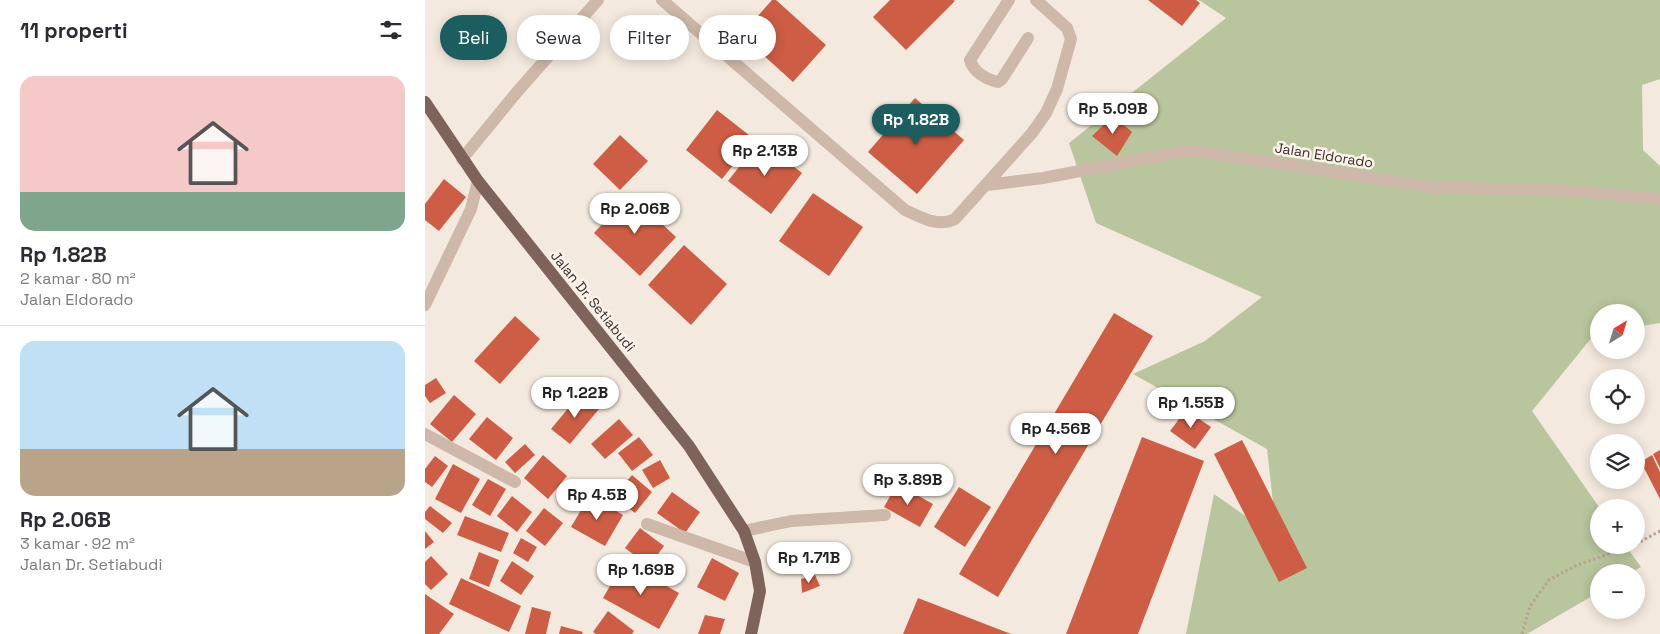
<!DOCTYPE html>
<html lang="id">
<meta charset="utf-8">
<style>
body{margin:0;font-family:"Space Grotesk",sans-serif;background:#f2f2f3;color:#2b2b33;height:100vh;display:flex;flex-direction:column;font-size:19px;white-space:nowrap}
*{box-sizing:border-box;margin:0}
p{font-size:16px;color:#7c7c81}
.icon{flex:none;width:28px;height:28px;fill:none;stroke:currentColor;stroke-width:2;stroke-linecap:round;stroke-linejoin:round}
.map{position:relative;flex:1;overflow:hidden}
.sheet{display:flex;flex-direction:column;background:#fff;width:425px}
.sheet>*{flex:none}
.banner{position:absolute;left:15px;top:15px;width:475px;height:45px;display:flex;gap:10px}
.needle{width:32px;rotate:38deg}
.fabs{position:absolute;left:1165px;top:304px;display:grid;gap:10px}
.fabs a{display:grid;place-items:center;width:55px;height:55px;border-radius:50%;background:#fff;box-shadow:0 2px 12px #0003;font-size:25px}
.price{position:absolute;translate:-50% -42px;padding:0 11px;border-radius:18px;background:#fff;color:#222;font-size:16px;line-height:32px;filter:drop-shadow(0 1px 2px #0008)}
.price::after{content:'';position:absolute;left:50%;top:30px;width:15px;height:11px;margin-left:-8px;background:inherit;clip-path:polygon(0 0,100% 0,50% 100%)}
.price.current{background:#1c5e5f;color:#fff}
ul{padding:0;list-style:none}
li{display:grid;align-content:center;gap:10px;height:265px;padding:0 20px}
li+li{border-top:1px solid #e1e1e2}
li span{display:grid;place-items:center;height:155px;border-radius:15px;color:#555}
li>.icon{margin-inline-start:auto}
span .icon{width:90px;height:90px;fill:#fffc;stroke-width:1}
li b{font-size:21px}
h2{display:flex;justify-content:space-between;align-items:center;height:60px;padding:0 20px;font-size:21px}
.chip{padding:0 18px;border-radius:22px;background:#fff;box-shadow:0 2px 12px #0003;font-size:18px;line-height:45px}
.chip.current{background:#1c5e5f;color:#fff}
main{display:flex;flex:1;min-height:0}
.map>svg:first-child{display:block}
.green{fill:#b9c59d}
.building{fill:#cd5d44}
.lines{fill:none;stroke-linecap:round;stroke-linejoin:round}
.path{stroke:#b9a193;stroke-width:3;stroke-dasharray:2.5 2.5;stroke-linecap:butt}
.minor{stroke:#cdb8a9;stroke-width:12}
.major{stroke:#7d635a;stroke-width:12}
.labels{text-anchor:middle;stroke-width:5;stroke-linejoin:round;paint-order:stroke}
.street-label{font-size:14px;fill:#3a2e29;stroke:#fbf3eb}
</style>
<main>
<section class="sheet">
<h2>11 properti<svg class="icon" aria-label="filters" viewBox="0 0 24 24"><path d="M4 7h16M4 17h16"/><circle cx="9" cy="7" r="2"/><circle cx="15" cy="17" r="2"/></svg></h2>
<ul>
<li><span style="background:linear-gradient(#f6c9c9 75%,#7fa58c 0)"><svg class="icon" aria-label="home" viewBox="0 0 24 24"><path d="M3 11l9-7 9 7M6 9v11h12V9"/></svg></span><div><b>Rp 1.82B</b><p>2 kamar · 80 m²</p><p>Jalan Eldorado</p></div></li>
<li><span style="background:linear-gradient(#bfe0f5 70%,#b9a48a 0)"><svg class="icon" aria-label="home" viewBox="0 0 24 24"><path d="M3 11l9-7 9 7M6 9v11h12V9"/></svg></span><div><b>Rp 2.06B</b><p>3 kamar · 92 m²</p><p>Jalan Dr. Setiabudi</p></div></li>
</ul>
</section>
<div class="map">
<svg width="1235" height="634" viewBox="0 0 1235 634">
<rect width="100%" height="100%" fill="#f4e9de"/>
<path class="green" d="M774,0H1235V79L1217,85L1218,150L1235,166V323L1211,327V312H1174V334L1168,336L1107,411L1174,507V545H1200L1216,567L1207,572H1174V592L1102,634H761L789,494L852,538L842,449L708,374L780,341L837,297L671,223L644,143L801,18Z"/>
<path class="building" d="M347,0H351L401,45L368,82L316,35Z
M465,0H528L530,1L481,50L448,17Z
M723,0H771L775,3L757,26Z
M490,98L539,140L492,194L443,152Z
M292,110L329,139L297,179L261,150Z
M688,116L707,132L692,156L667,136Z
M195,135L223,161L195,190L168,164Z
M335,140L377,173L346,214L303,181Z
M19,179L41,197L14,231L0,220V204Z
M388,193L438,227L404,276L354,241Z
M205,194L251,237L215,276L169,233Z
M259,245L302,284L266,325L223,285Z
M689,313L728,336L573,597L534,574Z
M90,316L115,339L75,384L49,361Z
M11,378L21,393L5,403L0,396V385Z
M155,394L174,409L145,444L126,429Z
M29,395L51,414L27,442L5,424Z
M761,410L786,427L770,449L745,431Z
M62,417L88,438L71,460L44,439Z
M194,419L208,435L180,459L166,444Z
M214,437L228,455L207,471L193,453Z
M717,437L779,461L713,634H641Z
M817,440L882,568L854,582L789,454Z
M100,444L110,455L90,473L80,462Z
M1235,450V468L1228,454Z
M118,455L142,476L123,499L99,478Z
M1227,455L1235,472V499L1216,462Z
M10,456L23,466L7,487L0,482V469Z
M235,460L245,478L228,488L217,470Z
M28,464L55,479L36,513L10,499Z
M207,475L227,492L210,513L189,496Z
M63,479L81,489L65,516L47,505Z
M472,484L508,504L495,527L459,507Z
M534,487L566,507L540,547L509,527Z
M247,492L275,512L260,533L232,513Z
M165,495L198,515L180,546L146,527Z
M87,496L107,512L92,532L72,516Z
M5,506L27,523L18,533L0,519V512Z
M119,508L138,523L120,546L101,531Z
M40,516L84,533L76,552L32,535Z
M215,528L239,546L224,566L200,548Z
M0,531L9,542L0,549Z
M96,538L112,547L103,562L88,553Z
M54,552L74,560L64,587L44,579Z
M6,556L23,574L6,590L0,584V562Z
M287,558L314,573L300,601L272,587Z
M87,561L109,576L96,595L75,581Z
M199,562L254,593L234,629L178,598Z
M390,575L395,586L377,593L376,579Z
M36,578L96,606L84,632L24,604Z
M0,594L29,614L14,634H0Z
M493,598L586,634H478Z
M107,607L126,612L121,634H100Z
M183,611L209,631L207,634H171L168,632Z
M280,615L300,619L295,634H273Z
M136,626L158,632L157,634H134Z"/>
<g class="lines">
<path class="path" d="M1211,544L1235,531
M1097,634L1105,606L1124,580L1150,566L1209,545"/>
<path class="minor" d="M237,0L480,210C496,217 513,228 530,219L607,133L621,113L632,89L646,39L642,28L611,0
M584,0L545,60C548,72 561,79 573,82L577,79L603,38
M37,159L92,92L173,0
M562,185L618,178L755,152L771,151L1007,187L1150,191L1235,199
M0,305L46,209L53,181
M0,434L90,482
M222,524L330,562
M319,531L366,521L460,515"/>
<path class="major" d="M0,102L53,181L264,446L319,531L330,562L335,591L326,634"/>
</g>
<g class="labels">
<g class="street-label">
<text transform="translate(899 155) rotate(9)" y="5">Jalan Eldorado</text>
<text transform="translate(168 301) rotate(51)" y="5">Jalan Dr. Setiabudi</text>
</g>
</g>
</svg>
<div class="fabs">
<a><svg class="needle" viewBox="-14 -14 28 28"><path d="M0-13l5 13h-10z" fill="#e53935"/><path d="M0 13l5-13h-10z" fill="#7c7c81"/></svg></a>
<a><svg class="icon" aria-label="locate" viewBox="0 0 24 24"><circle cx="12" cy="12" r="6"/><path d="M12 2v4M12 18v4M2 12h4M18 12h4"/></svg></a>
<a><svg class="icon" aria-label="layers" viewBox="0 0 24 24"><path d="M12 4l9 5-9 5-9-5zM3 14l9 5 9-5"/></svg></a>
<a>+</a>
<a>−</a>
</div>
<b class="price" style="left:688px;top:135px">Rp 5.09B</b>
<b class="price current" style="left:491px;top:146px">Rp 1.82B</b>
<b class="price" style="left:340px;top:177px">Rp 2.13B</b>
<b class="price" style="left:210px;top:235px">Rp 2.06B</b>
<b class="price" style="left:150px;top:419px">Rp 1.22B</b>
<b class="price" style="left:766px;top:429px">Rp 1.55B</b>
<b class="price" style="left:631px;top:455px">Rp 4.56B</b>
<b class="price" style="left:483px;top:506px">Rp 3.89B</b>
<b class="price" style="left:172px;top:521px">Rp 4.5B</b>
<b class="price" style="left:384px;top:584px">Rp 1.71B</b>
<b class="price" style="left:216px;top:596px">Rp 1.69B</b>
<div class="banner">
<a class="chip current">Beli</a>
<a class="chip">Sewa</a>
<a class="chip">Filter</a>
<a class="chip">Baru</a>
</div>
</div>
</main>
